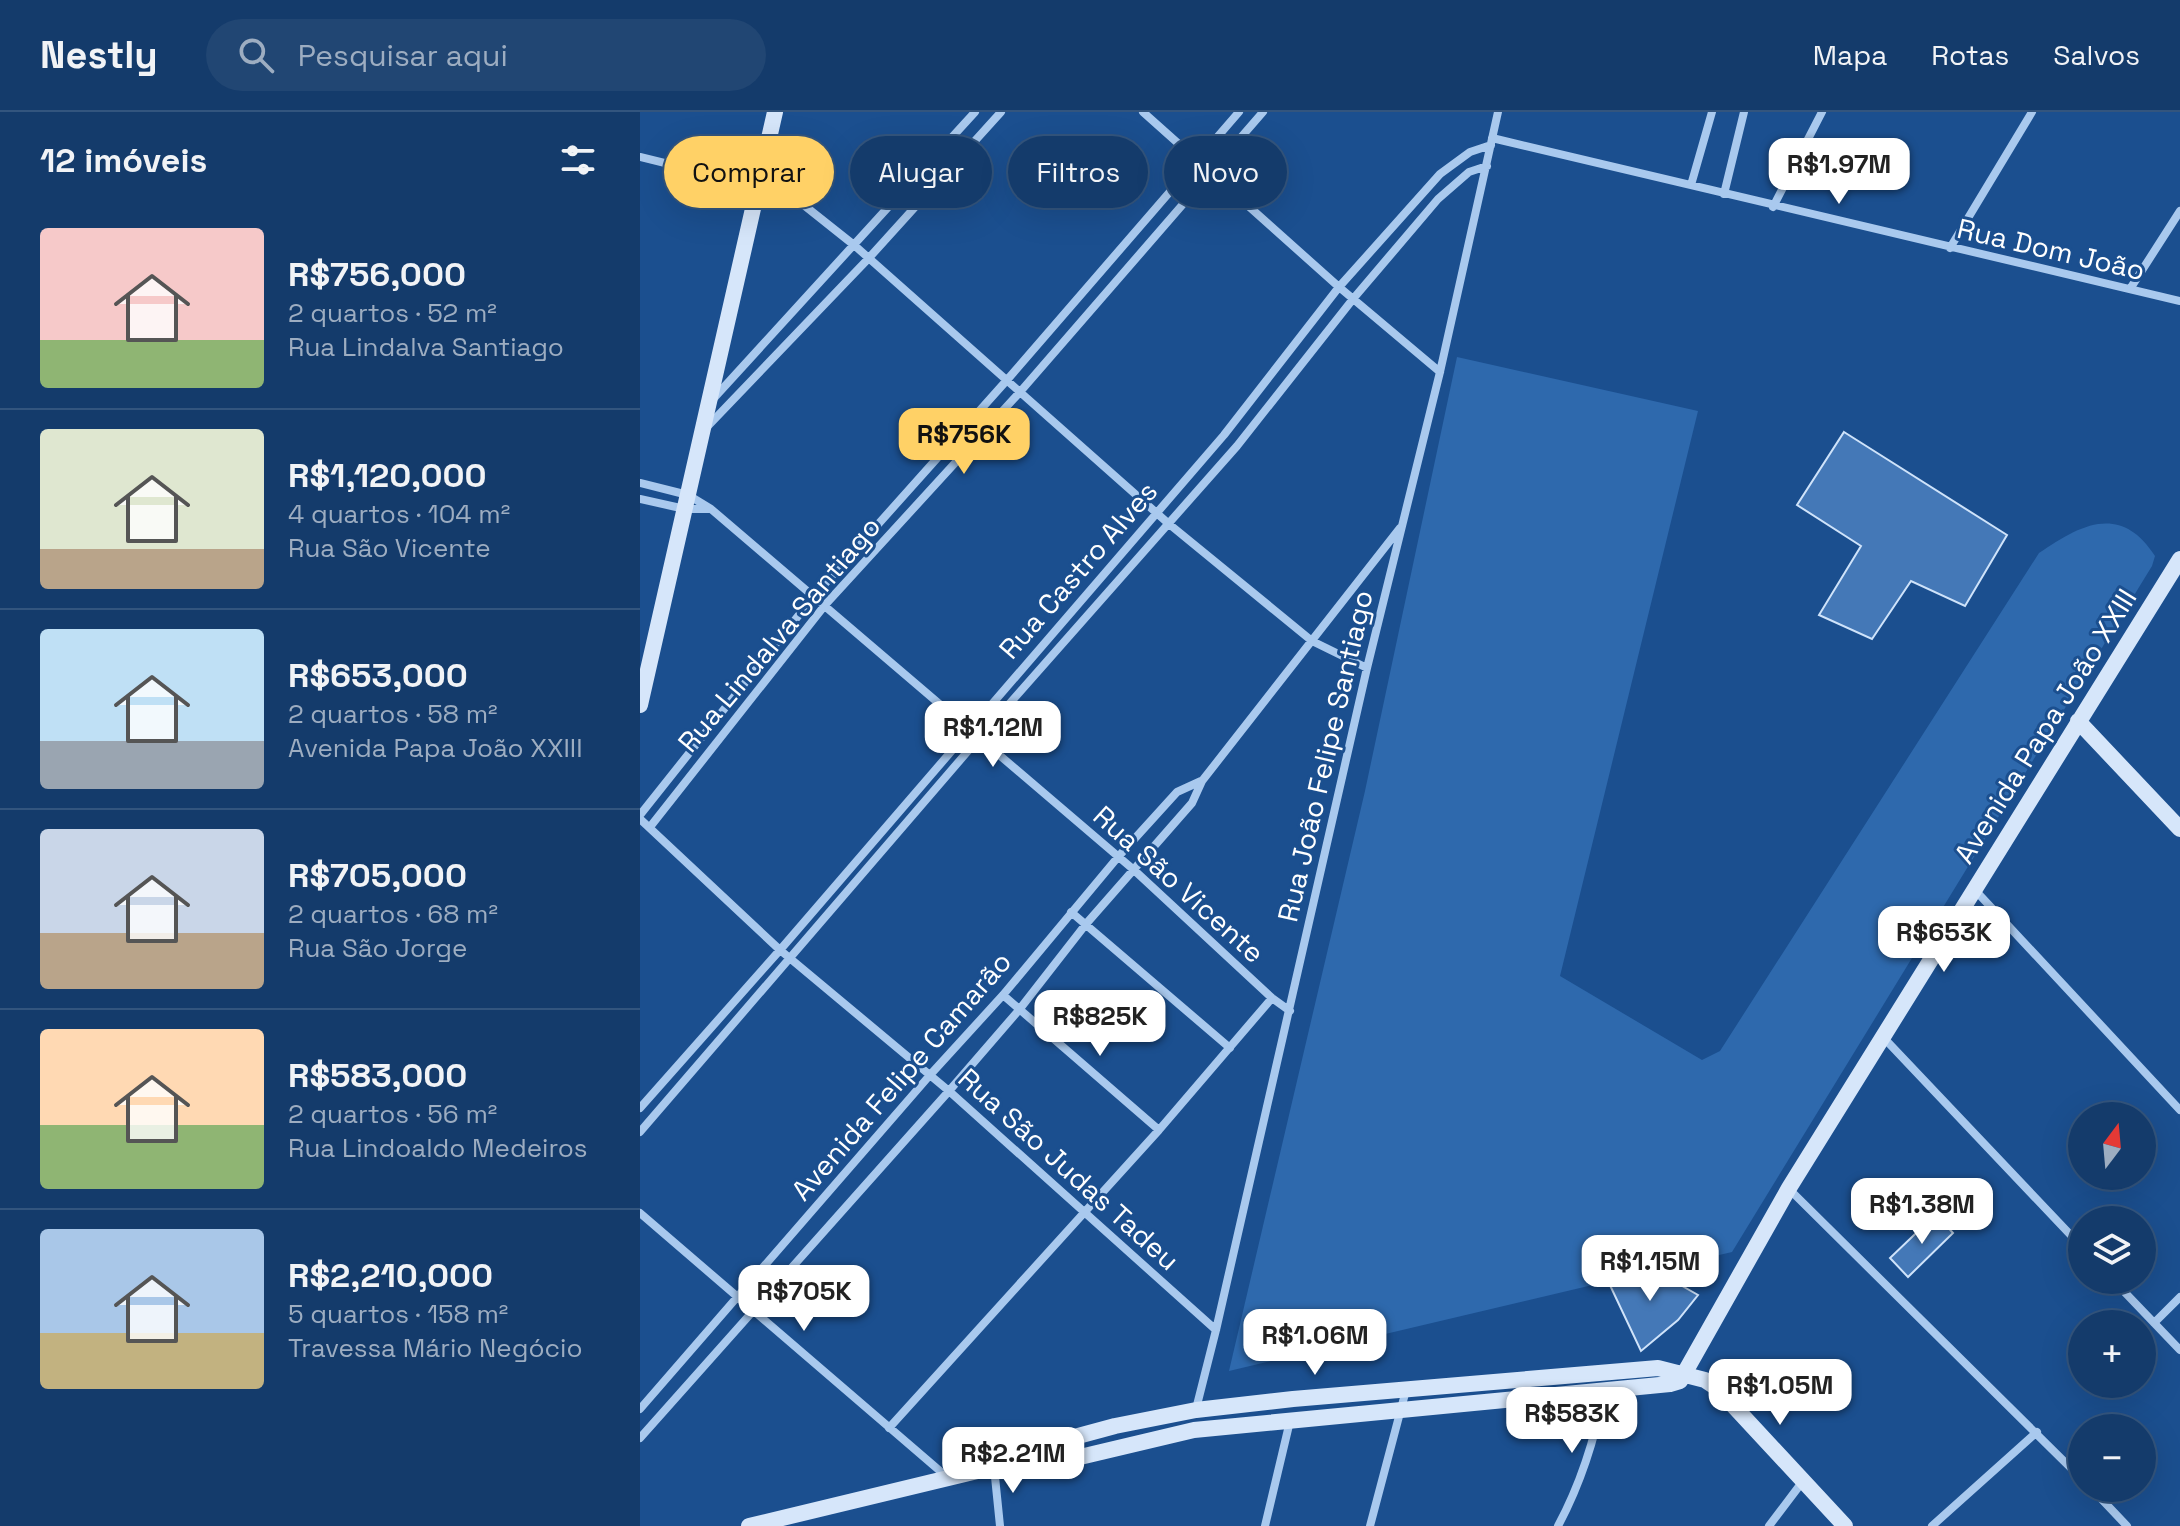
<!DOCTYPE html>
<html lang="pt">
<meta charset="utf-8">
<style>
body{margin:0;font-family:"Space Grotesk",sans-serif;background:#214673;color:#f1f3f6;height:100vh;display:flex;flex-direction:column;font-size:30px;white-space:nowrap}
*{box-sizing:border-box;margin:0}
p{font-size:26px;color:#9dadc1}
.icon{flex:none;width:44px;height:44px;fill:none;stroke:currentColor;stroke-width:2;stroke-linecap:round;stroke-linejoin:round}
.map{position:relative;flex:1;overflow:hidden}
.panel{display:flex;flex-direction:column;background:#143b6b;width:640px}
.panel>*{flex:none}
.guide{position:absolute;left:24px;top:24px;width:760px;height:72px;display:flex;gap:16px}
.needle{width:52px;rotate:16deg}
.buttons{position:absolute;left:1428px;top:990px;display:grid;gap:16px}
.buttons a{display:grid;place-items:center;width:88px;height:88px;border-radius:50%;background:#143b6b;box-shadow:0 8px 32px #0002,0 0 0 2px #33557e;font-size:40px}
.price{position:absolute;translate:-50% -68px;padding:0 18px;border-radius:16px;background:#fff;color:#222;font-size:26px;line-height:52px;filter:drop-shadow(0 2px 4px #0008)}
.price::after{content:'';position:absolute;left:50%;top:48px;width:24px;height:18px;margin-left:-12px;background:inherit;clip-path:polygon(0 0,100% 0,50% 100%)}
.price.selected{background:#ffd166;color:#111}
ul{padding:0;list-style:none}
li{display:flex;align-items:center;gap:24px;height:200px;padding:0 40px}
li+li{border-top:2px solid #33557e}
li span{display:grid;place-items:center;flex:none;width:224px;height:160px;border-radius:8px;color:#555}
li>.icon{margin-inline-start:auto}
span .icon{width:96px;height:96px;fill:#fffc;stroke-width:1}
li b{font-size:34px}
h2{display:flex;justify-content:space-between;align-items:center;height:96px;padding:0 40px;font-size:34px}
.tag{padding:0 28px;border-radius:36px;background:#143b6b;box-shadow:0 8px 32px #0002,0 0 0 2px #33557e;font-size:28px;line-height:72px}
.tag.selected{background:#ffd166;color:#111}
header{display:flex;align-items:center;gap:48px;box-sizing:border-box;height:112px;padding:0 40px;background:#143b6b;border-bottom:2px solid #33557e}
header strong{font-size:38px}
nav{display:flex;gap:44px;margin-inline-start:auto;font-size:28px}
.search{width:560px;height:72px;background:#214673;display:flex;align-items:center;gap:20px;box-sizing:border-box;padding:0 28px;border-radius:44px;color:#9dadc1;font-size:30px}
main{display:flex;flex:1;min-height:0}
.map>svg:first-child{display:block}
.green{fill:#2e69ad}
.building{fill:#4478b7;stroke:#cfe3fa;stroke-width:2}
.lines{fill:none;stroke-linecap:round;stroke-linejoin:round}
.street{stroke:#a9c9ee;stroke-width:8}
.secondary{stroke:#d6e6fa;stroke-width:16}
.labels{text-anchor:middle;stroke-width:6;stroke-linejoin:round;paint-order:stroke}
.street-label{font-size:28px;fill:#fff;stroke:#1b4f8f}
</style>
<header>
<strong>Nestly</strong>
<div class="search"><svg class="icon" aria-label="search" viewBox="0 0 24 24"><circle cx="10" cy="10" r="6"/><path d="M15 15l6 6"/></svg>Pesquisar aqui</div>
<nav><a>Mapa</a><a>Rotas</a><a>Salvos</a></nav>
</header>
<main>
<section class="panel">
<h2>12 imóveis<svg class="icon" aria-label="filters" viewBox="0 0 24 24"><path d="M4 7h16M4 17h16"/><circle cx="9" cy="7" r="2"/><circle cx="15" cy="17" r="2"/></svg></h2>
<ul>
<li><span style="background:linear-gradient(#f6c9c9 70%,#8fb573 0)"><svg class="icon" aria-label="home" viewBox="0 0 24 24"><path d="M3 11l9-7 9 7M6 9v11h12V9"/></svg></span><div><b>R$756,000</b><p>2 quartos · 52 m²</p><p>Rua Lindalva Santiago</p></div></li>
<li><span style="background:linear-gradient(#dfe7d0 75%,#b9a48a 0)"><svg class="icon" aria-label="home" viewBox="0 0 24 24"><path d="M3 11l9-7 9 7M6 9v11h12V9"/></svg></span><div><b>R$1,120,000</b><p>4 quartos · 104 m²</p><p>Rua São Vicente</p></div></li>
<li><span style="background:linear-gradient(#bfe0f5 70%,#9aa5b1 0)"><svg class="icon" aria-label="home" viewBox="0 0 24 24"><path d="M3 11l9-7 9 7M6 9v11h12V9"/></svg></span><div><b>R$653,000</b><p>2 quartos · 58 m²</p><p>Avenida Papa João XXIII</p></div></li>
<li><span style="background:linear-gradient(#c9d6e8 65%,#b9a48a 0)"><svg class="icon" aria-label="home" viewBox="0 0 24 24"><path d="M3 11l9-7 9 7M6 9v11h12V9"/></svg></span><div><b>R$705,000</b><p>2 quartos · 68 m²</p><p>Rua São Jorge</p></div></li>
<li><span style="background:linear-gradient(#ffd9b3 60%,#8fb573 0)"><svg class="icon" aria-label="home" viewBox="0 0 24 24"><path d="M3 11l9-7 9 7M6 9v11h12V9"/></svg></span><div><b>R$583,000</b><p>2 quartos · 56 m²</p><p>Rua Lindoaldo Medeiros</p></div></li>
<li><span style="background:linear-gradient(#a9c7e8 65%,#c2b280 0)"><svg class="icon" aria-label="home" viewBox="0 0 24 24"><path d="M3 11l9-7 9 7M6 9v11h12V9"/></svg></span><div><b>R$2,210,000</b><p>5 quartos · 158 m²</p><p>Travessa Mário Negócio</p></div></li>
</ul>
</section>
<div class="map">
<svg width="1540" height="1414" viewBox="0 0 1540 1414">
<rect width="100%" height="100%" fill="#1b4f8f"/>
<path class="green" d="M817,245L1058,299L920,864L1062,948L1080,939L1399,441C1441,412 1481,391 1515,444L1512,454L1092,1140L589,1259L725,679Z"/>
<path class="building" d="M1204,320L1367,423L1325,494L1271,469L1232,527L1179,503L1221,434L1157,393Z
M1296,1102L1313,1121L1268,1165L1250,1146Z
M1007,1154L1058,1183L1038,1208L1001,1239L968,1169Z"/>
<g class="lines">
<path class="street" d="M503,0L699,175L800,260
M852,26L1540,189
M0,45L118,74
M122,60L214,133L529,412L672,529L727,556
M1051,73L1072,0
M1084,82L1104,0
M1133,95L1182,0
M1310,136L1392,0
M1490,177L1540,99
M74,286L335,0
M66,316L228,147L361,0
M0,371L48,383L71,397L494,758L632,886L650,899
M0,387L45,397H70
M0,703L174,484L367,268L599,0
M0,707L140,838L309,979L576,1218
M10,715L185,493L380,280L623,0
M1334,777L1540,998
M431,800L590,936
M363,883L519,1018
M1242,924L1442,1135
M0,996L140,838L584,323L699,175L800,62L830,40L851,33
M0,1020L340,625L597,334L713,187L798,87L829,60L847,54
M1149,1077L1442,1367
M0,1101L307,1365
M1473,1168L1540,1238
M1514,1211L1540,1185
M0,1297L290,963L363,883L478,745L537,680L561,669
M556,1297L576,1218L727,556L800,260L858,0
M249,1316L519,1018L632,886
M0,1326L309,979L379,898L446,812L552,691L562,669L760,416
M354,1355L360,1414
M1451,1376L1487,1414
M625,1414L650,1309
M730,1414L766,1278
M918,1414C941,1371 955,1327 964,1279
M1129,1414L1163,1369
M1292,1414L1397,1320"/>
<path class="secondary" d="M0,593L135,0
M1438,609L1540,717
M354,1355L375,1341L475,1314L556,1298L653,1287L1018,1256L1065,1268L1077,1276L1205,1414
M109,1414L354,1355L381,1359L554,1318L1030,1272L1040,1269L1149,1076L1540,447"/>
</g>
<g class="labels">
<g class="street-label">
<text transform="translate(1411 137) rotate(13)" y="10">Rua Dom João</text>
<text transform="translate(438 458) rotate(-49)" y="10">Rua Castro Alves</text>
<text transform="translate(139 522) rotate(-50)" y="10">Rua Lindalva Santiago</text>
<text transform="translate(1405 614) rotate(-58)" y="10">Avenida Papa João XXIII</text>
<text transform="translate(685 644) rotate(-77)" y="10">Rua João Felipe Santiago</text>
<text transform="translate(539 772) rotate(42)" y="10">Rua São Vicente</text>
<text transform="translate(261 964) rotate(-49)" y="10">Avenida Felipe Camarão</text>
<text transform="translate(429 1057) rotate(42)" y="10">Rua São Judas Tadeu</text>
</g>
</g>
</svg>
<div class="buttons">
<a><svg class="needle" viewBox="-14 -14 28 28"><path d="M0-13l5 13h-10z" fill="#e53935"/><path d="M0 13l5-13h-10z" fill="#9dadc1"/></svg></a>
<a><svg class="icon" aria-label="layers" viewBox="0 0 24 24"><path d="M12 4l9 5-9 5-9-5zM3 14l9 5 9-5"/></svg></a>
<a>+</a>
<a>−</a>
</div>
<b class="price" style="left:1199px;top:94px">R$1.97M</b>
<b class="price selected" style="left:324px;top:364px">R$756K</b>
<b class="price" style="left:353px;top:657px">R$1.12M</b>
<b class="price" style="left:1304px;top:862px">R$653K</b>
<b class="price" style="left:460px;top:946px">R$825K</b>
<b class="price" style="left:1282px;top:1134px">R$1.38M</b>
<b class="price" style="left:1010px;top:1191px">R$1.15M</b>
<b class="price" style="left:164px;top:1221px">R$705K</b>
<b class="price" style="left:675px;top:1265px">R$1.06M</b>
<b class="price" style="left:1140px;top:1315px">R$1.05M</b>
<b class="price" style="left:932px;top:1343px">R$583K</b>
<b class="price" style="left:373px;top:1383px">R$2.21M</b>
<div class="guide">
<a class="tag selected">Comprar</a>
<a class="tag">Alugar</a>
<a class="tag">Filtros</a>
<a class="tag">Novo</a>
</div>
</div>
</main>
